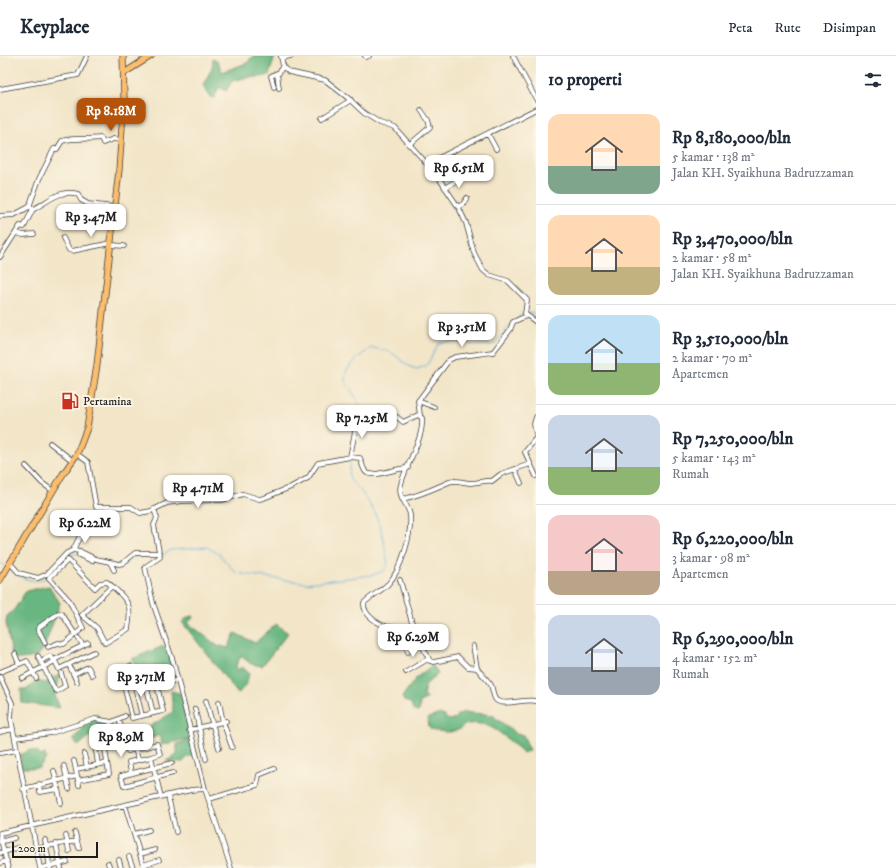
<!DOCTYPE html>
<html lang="id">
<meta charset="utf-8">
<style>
body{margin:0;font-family:"IM FELL DW Pica",serif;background:#f2f2f3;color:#1f2937;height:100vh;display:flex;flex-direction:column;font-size:15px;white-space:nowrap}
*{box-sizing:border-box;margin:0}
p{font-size:13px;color:#747a83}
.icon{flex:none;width:22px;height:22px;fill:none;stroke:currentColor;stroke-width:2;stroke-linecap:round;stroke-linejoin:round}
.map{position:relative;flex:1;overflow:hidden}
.side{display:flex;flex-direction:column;background:#fff;width:360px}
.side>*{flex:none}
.scale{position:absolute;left:12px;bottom:10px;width:86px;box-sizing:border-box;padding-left:4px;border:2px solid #1c1c1c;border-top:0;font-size:11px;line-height:14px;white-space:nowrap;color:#1c1c1c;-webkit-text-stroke:3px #fcf5e5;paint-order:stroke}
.price{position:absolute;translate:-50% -34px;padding:0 9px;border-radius:8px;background:#fff;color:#222;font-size:13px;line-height:26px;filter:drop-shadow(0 1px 2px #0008)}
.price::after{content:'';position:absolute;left:50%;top:24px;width:12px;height:9px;margin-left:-6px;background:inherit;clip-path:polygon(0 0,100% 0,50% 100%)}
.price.active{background:#b45309;color:#fff}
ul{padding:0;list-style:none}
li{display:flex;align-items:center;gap:12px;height:100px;padding:0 12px}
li+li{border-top:1px solid #e0e1e3}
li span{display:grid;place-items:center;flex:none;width:112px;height:80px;border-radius:12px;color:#555}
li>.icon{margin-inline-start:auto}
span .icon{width:48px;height:48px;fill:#fffc;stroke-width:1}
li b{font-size:17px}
h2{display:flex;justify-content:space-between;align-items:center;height:48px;padding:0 12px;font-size:17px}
header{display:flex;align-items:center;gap:24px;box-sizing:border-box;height:56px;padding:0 20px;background:#fff;border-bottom:1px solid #e0e1e3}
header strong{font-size:19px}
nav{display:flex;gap:22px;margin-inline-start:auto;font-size:14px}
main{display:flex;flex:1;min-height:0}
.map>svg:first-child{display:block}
.forest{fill:#67b680;stroke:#42694e}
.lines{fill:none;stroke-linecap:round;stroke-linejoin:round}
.stream{stroke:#60aeda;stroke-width:1}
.minor-casing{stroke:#3c3a36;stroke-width:5.5}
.major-casing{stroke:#3c3a36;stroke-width:7}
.minor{stroke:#fff;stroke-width:4}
.major{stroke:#fbbd6e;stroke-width:5.5}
.labels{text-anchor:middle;stroke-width:4;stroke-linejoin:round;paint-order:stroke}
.poi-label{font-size:12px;fill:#1c1c1c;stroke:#fcf5e5;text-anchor:start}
</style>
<header>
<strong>Keyplace</strong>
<nav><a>Peta</a><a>Rute</a><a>Disimpan</a></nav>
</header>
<main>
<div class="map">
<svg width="536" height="812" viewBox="0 0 536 812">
<rect width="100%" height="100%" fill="#fcf5e5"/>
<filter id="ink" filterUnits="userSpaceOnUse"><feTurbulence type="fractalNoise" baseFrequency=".025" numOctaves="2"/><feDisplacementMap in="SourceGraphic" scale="8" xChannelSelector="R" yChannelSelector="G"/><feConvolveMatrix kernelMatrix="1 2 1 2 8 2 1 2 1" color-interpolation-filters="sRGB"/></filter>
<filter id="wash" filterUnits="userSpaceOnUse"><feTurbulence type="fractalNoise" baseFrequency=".012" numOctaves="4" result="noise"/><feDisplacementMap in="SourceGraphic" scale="16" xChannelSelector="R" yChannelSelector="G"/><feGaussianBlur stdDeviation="0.9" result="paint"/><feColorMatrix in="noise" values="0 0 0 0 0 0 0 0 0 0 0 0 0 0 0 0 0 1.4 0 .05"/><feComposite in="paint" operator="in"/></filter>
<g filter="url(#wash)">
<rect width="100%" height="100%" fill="#f2e5c8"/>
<path class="forest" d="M253,0H275L269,19L261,21H248L232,25L226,35L219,31L214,42L210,41L203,29L212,12L213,3L218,6L222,16L247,7Z
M49,530L60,547L44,592L37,601L13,604L6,567L7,560L14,554L26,535Z
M194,560L188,567L219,591L221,590L228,592L235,577L255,587L276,568L288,577L262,610L251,608L241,600L236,609L237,614L242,611L249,617L247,627L238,638L182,566L188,561Z
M161,591H168L175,617L166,619L139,616L132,603Z
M431,610L434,611L438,618L426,628L423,639L428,642L420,646L419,655L417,656L413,654L411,647L404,645L402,641L416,622Z
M61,617L55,640L60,652L22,647L21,633L26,634L36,625L46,627Z
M171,635L180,637L191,682L161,689L160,679L147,684L144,674L173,656Z
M464,656L493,659C499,667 509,669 515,678L523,679L530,694L523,697C520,692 516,691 512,687C500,676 487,665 469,668C464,668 461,673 458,674C449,678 438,675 430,673L428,669V662L441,658L449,664L456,662L457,659Z
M97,658L104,669L78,690L73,683Z
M191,683L195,699L188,701L183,706L166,705L177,699V688Z
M30,694L38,696L40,700L45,698L46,702L39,712H22L20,699Z"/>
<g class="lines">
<path class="stream" d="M526,257H536
M516,263L523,258
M360,360C365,329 317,330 371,292C379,293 388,294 395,299C403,305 407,311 417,313L427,309L439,287C458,282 477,293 495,288L511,268
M356,379L358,373
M161,500L171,494L207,491L219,498L236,517L307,527L372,519L384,515L388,508L382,476L375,457L361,435L350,424L349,418L351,402
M67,503L72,499L78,497
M93,505L109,509
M0,507L5,510
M125,508L136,500H158
M114,510L123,509
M9,513C21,522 33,529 48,521"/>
</g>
</g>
<g filter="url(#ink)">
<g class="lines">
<g class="minor-casing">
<path id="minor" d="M281,0L283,10L289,16L325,24L348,42L364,57L380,67L395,72L436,118L459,152L466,167L474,197L483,214L489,219L508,225L527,244L525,258L536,266
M365,0L366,1L369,0
M513,0L536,43
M281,2L291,0
M274,31L271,20L277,17
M279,32L277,18L279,17L283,9
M0,33L78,19L87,0
M322,62L351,44
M488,78L496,93
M409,89L430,71L428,64L421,54
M427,108L536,53
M445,132L463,120
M29,151L39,123L54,93H57L62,85C75,81 87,84 101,82L103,87L113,83L121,84
M458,151L463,148L467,142
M0,160L14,159L29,151L34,153C49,145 59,133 78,138L81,144L88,148L115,151
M17,177L23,179L34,178
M63,182L69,194L72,195L111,187
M111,189L124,190
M0,201L20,170L24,171L33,153
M418,345L449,304L455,301L493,296L510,274L513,266L526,260
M420,359L418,345L434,351
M536,361L534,368L536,378
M367,371L379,370L397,361L403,366L418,359L422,362C424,383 406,408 401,428C397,442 408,447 410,459C412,479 401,514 388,528C381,535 371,540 364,547C363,559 379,569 389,571C399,573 403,570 414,574L430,605L434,606L458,601L468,611L477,612C481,618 487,623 491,629C493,634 493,641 496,644C503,651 526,642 536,645
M536,382L525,396L536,420
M50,387L73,405
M77,398L88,406L96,451H131L140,457L151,455L167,447L183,445L222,444L243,438L259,443L264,442L291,431L308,422L318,407L350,401L360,402C362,406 363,415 367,417C375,422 398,411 408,412
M350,401L358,360
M26,410L42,427L53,435
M515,413L521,427
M402,443C419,440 433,433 449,426C456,423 464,427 471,427C478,427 485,424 492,425L501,418L530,408
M154,453L157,462L154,469L160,501L145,511L153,547L173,605L205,733
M73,494L83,474
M80,495L79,499L92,505
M110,506L114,514
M11,508L19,517L38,522L47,518L67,497L73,494L79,495L96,503L119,508L123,507L135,497H160
M49,522L68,504L95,532L100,527L107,526L112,530L82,559L97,572L105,587L128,573C132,550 130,546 112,530
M400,524L414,574
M403,571L404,584L408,596
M78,582L83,589
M45,587L38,573L39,571L59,557L62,558L75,578
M473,590L477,612
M48,591L58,587L64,588L83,572L69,544L49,522
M15,598L19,608
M38,600L55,634L57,635L65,630L61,617
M54,604L88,587
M41,605L50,600L55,605
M69,609L77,626
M130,610L142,660
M0,616L27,605L36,622
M406,616L428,603
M74,618L88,611L92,619
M0,621L12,647L11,663L40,812
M22,622L55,605L59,613L94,596
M122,622L132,662L163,655L155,621L124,629
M145,624L153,657
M157,629L177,624
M206,645L219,692
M219,646L223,666L232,691
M195,653L206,703
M120,667L125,686L133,684
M110,669L115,687
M189,674L226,665
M0,676L13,673
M15,682L51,677L95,663L112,666L125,660
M146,691L143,681L133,684L138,704L151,701L161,741
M128,695L157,688L160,698L151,701
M0,697L17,694
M84,698L87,711
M74,705L79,729
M172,707L121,720L124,730L173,717
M98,708L94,683L107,681
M64,710L69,733
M76,713L107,707
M54,715L61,747
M131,717L129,706L138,704
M78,724L109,718L103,681
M39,728L40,736L58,733
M23,733L77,720
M168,740L176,776
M209,743L257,729L259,719L274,713
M125,749L144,812
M0,777L191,734L205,733L231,812
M75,777L77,785
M134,778L149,774
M0,780L8,812
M66,780L69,795
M45,784L50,812
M0,786L14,782
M56,788L61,812
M36,792L77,785L79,792
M0,797L17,792
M140,798L155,794
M129,801L133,812
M119,804L121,812
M0,807L7,805
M108,807L110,812
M143,809L159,804
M41,812L67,806"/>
</g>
<g class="major-casing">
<path id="major" d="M124,17L151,0
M0,524L63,418L77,398L87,372L97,309L119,114L124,43L123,0"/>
</g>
<use href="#minor" class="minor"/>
<use href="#major" class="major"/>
</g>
</g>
<defs>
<g id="fuel-bare" transform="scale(1.38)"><path d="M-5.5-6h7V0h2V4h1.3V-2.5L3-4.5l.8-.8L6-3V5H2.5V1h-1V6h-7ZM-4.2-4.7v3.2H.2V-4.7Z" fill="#c8321e" stroke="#fcf5e5" stroke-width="2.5" paint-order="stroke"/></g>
</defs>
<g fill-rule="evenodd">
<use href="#fuel-bare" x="70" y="345"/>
</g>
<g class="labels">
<g class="poi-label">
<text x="83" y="349">Pertamina</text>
</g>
</g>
</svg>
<div class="scale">200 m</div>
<b class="price active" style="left:111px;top:76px">Rp 8.18M</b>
<b class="price" style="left:459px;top:133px">Rp 6.51M</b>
<b class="price" style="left:91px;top:182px">Rp 3.47M</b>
<b class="price" style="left:462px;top:292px">Rp 3.51M</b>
<b class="price" style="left:362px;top:383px">Rp 7.25M</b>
<b class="price" style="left:198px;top:453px">Rp 4.71M</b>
<b class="price" style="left:85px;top:488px">Rp 6.22M</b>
<b class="price" style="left:413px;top:602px">Rp 6.29M</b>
<b class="price" style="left:141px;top:642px">Rp 3.71M</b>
<b class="price" style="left:121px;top:702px">Rp 8.9M</b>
</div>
<section class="side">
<h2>10 properti<svg class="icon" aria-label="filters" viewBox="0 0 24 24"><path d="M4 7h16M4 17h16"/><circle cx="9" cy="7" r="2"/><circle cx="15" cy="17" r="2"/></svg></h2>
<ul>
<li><span style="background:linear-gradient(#ffd9b3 65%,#7fa58c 0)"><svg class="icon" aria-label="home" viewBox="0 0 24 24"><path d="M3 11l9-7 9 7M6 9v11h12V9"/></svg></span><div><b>Rp 8,180,000/bln</b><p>5 kamar · 138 m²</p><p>Jalan KH. Syaikhuna Badruzzaman</p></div></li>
<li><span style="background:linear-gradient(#ffd9b3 65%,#c2b280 0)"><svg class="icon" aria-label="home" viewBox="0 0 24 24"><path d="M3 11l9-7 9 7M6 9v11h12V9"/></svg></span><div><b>Rp 3,470,000/bln</b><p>2 kamar · 58 m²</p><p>Jalan KH. Syaikhuna Badruzzaman</p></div></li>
<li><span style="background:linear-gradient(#bfe0f5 60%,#8fb573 0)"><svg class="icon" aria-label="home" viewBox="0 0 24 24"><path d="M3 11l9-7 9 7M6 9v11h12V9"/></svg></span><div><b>Rp 3,510,000/bln</b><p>2 kamar · 70 m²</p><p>Apartemen</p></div></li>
<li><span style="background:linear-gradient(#c9d6e8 65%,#8fb573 0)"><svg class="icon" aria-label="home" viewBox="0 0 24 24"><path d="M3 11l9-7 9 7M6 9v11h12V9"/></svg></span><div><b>Rp 7,250,000/bln</b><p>5 kamar · 143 m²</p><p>Rumah</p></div></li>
<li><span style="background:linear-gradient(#f6c9c9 70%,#b9a48a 0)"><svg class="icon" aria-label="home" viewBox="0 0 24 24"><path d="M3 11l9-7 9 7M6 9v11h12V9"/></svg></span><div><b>Rp 6,220,000/bln</b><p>3 kamar · 98 m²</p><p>Apartemen</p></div></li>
<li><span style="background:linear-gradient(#c9d6e8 65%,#9aa5b1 0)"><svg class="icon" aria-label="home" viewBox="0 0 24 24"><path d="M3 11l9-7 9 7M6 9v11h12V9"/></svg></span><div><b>Rp 6,290,000/bln</b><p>4 kamar · 152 m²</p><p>Rumah</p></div></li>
</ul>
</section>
</main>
